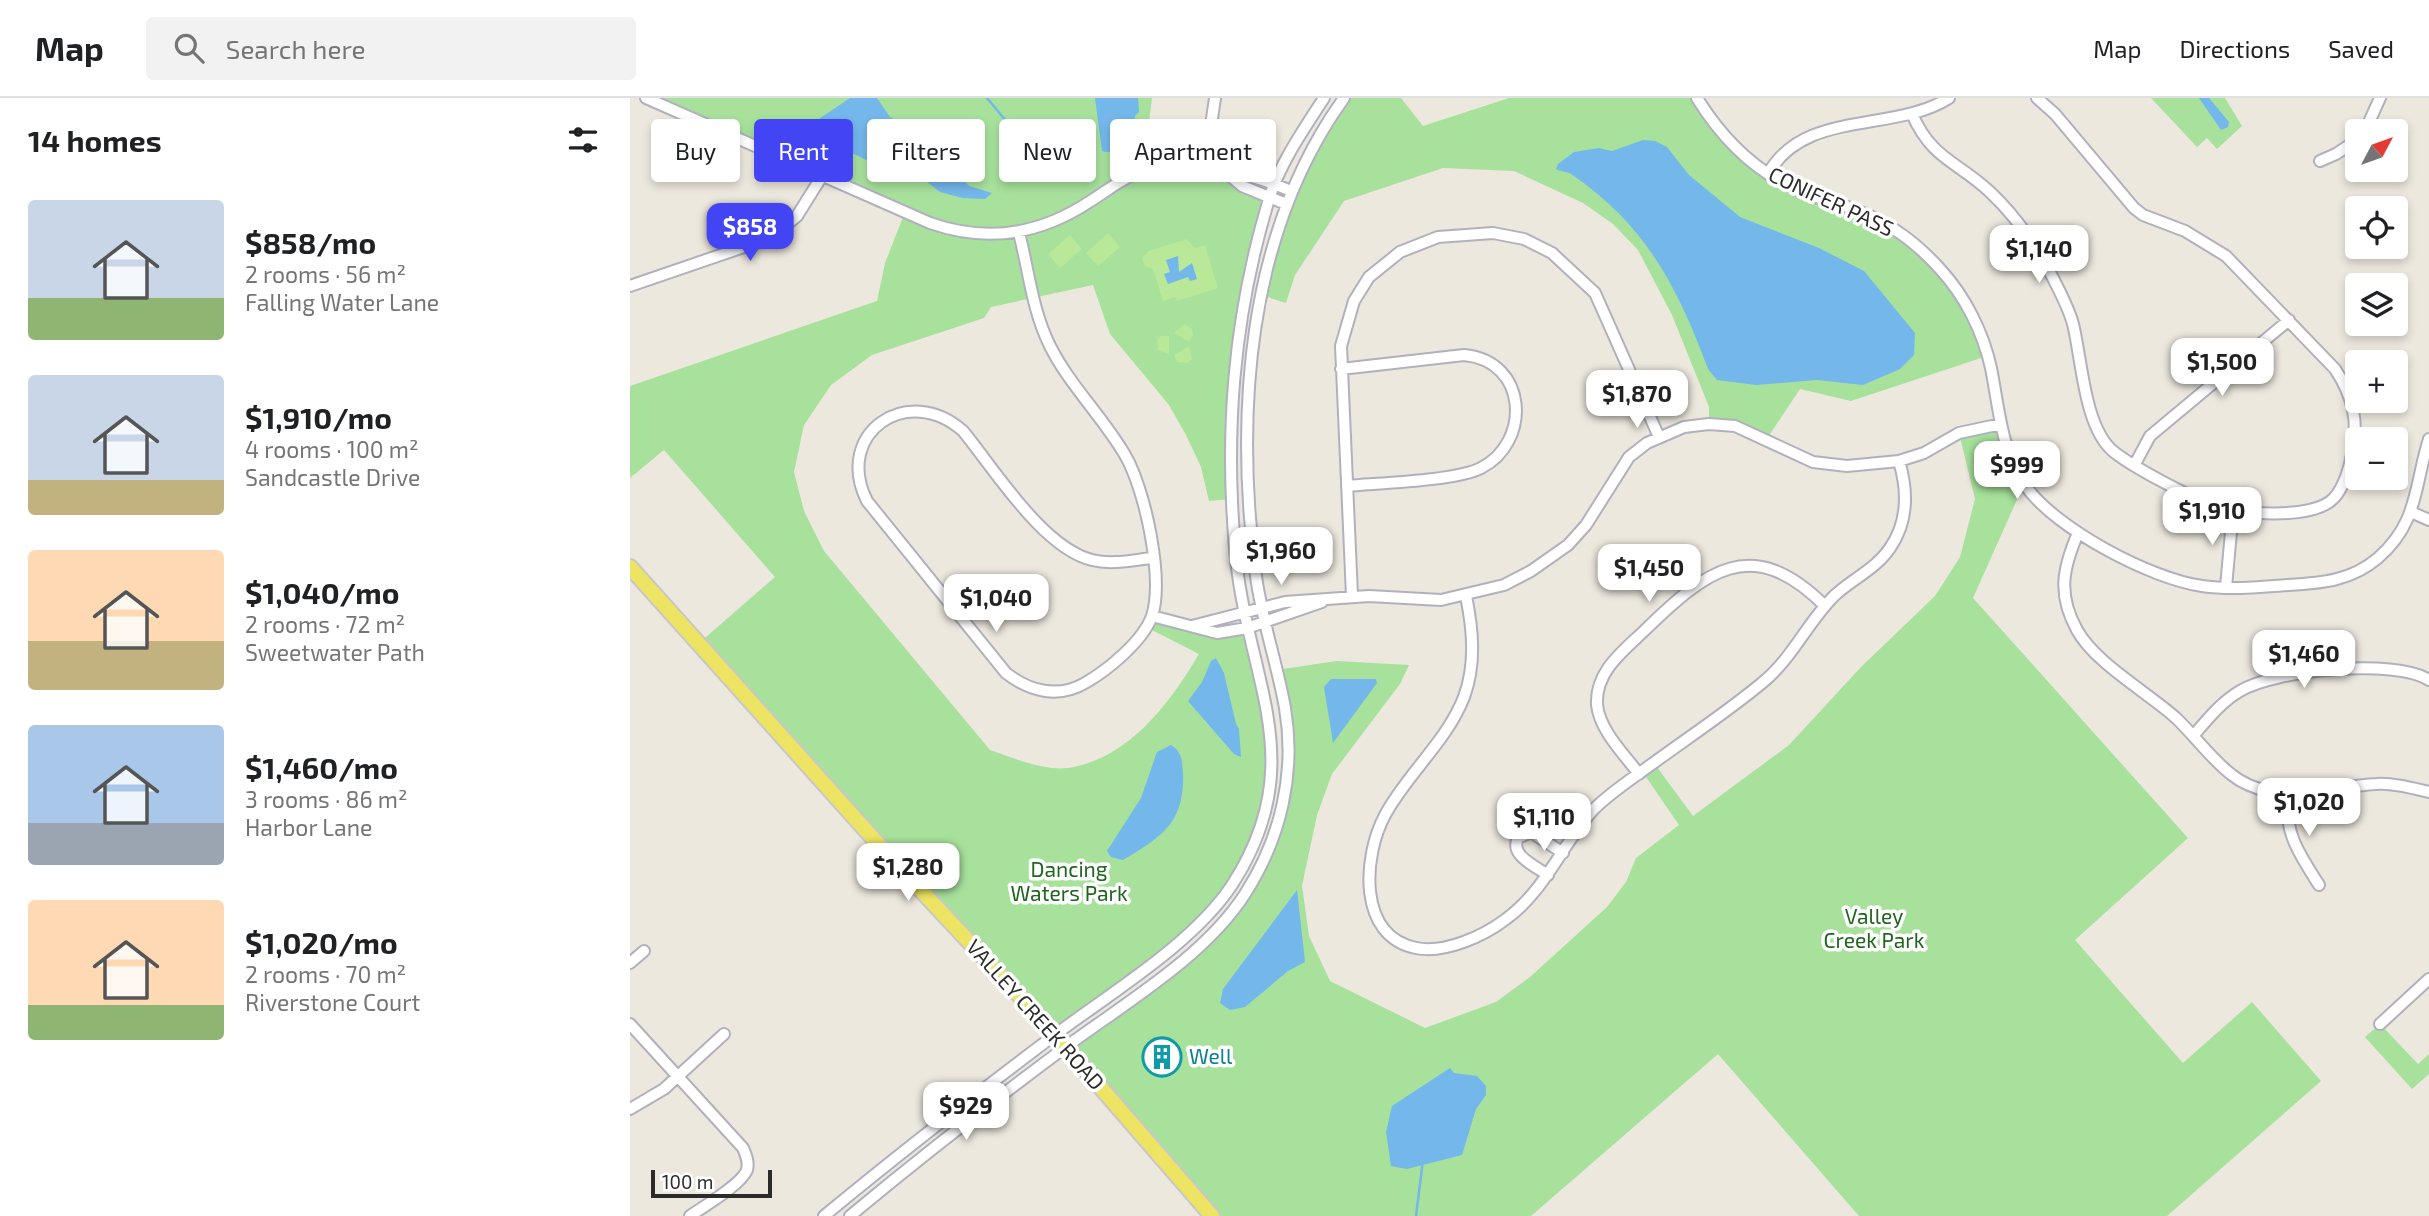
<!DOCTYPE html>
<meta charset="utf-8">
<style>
body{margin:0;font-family:"Exo 2",sans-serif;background:#f2f2f2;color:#202124;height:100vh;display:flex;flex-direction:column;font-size:26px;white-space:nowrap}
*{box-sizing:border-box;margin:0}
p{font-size:23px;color:#757577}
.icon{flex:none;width:38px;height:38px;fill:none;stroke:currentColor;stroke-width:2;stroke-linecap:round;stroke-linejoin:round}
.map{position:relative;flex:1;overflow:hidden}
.panel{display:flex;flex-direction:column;background:#fff;width:630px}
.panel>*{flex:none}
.guide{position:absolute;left:21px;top:21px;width:665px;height:63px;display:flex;gap:14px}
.needle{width:46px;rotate:49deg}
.tools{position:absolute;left:1715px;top:21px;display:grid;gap:14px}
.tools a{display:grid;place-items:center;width:63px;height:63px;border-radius:7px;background:#fff;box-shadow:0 4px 10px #0003;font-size:35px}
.scale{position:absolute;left:21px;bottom:18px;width:121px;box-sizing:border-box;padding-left:7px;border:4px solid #2b2b2b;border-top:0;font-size:19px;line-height:24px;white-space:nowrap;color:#2b2b2b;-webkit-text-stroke:5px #fff;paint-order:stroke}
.price{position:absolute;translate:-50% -60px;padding:0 16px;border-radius:14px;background:#fff;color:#222;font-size:23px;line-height:46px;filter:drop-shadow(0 2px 4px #0008)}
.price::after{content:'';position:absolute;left:50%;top:42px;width:21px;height:16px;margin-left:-10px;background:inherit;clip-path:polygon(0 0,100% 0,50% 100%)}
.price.current{background:#4345f4;color:#fff}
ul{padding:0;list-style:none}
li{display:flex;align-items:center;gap:21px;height:175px;padding:0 28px}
li span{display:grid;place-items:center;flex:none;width:196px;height:140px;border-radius:7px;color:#555}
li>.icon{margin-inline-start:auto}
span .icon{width:84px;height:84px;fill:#fffc;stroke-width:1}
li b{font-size:30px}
h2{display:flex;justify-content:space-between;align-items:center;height:84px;padding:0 28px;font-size:30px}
.tag{padding:0 24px;border-radius:7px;background:#fff;box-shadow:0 4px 10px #0003;font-size:24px;line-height:63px}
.tag.current{background:#4345f4;color:#fff}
header{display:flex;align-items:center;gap:42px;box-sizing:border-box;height:98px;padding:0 35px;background:#fff;border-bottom:2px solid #e0e0e0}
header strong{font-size:33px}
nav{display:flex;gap:38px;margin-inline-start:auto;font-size:24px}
.search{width:490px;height:63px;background:#f2f2f2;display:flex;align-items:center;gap:18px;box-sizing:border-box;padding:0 24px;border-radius:7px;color:#757577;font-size:26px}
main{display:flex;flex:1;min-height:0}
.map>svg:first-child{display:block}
.green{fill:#a7e19c}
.pitch{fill:#b8e898}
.water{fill:#74b7eb}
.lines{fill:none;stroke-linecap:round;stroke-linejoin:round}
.stream{stroke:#74b7eb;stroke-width:2.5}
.minor-casing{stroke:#b1b1be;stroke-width:14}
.major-casing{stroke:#c8c8c8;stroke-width:18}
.minor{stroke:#fff;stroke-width:10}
.major{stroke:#ece462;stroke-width:14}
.labels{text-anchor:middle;stroke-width:7;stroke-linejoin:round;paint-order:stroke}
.street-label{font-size:21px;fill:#2b2b2b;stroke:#fff}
.park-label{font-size:21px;fill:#1f661d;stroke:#fff}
.culture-label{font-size:21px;fill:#0d838f;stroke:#fff;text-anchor:start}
</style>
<header>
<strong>Map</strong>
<div class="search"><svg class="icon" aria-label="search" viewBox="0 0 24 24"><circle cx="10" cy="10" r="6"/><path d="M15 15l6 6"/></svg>Search here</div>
<nav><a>Map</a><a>Directions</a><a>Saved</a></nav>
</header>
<main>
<section class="panel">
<h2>14 homes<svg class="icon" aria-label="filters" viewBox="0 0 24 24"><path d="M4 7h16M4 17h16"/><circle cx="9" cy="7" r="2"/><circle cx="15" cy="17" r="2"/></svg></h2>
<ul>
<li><span style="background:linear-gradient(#c9d6e8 70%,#8fb573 0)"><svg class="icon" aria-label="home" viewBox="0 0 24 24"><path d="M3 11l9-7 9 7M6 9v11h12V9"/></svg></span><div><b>$858/mo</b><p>2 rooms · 56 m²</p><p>Falling Water Lane</p></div></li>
<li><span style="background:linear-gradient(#c9d6e8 75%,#c2b280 0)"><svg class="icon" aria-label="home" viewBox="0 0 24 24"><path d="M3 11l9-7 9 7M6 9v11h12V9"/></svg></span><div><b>$1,910/mo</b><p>4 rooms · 100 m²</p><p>Sandcastle Drive</p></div></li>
<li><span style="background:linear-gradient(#ffd9b3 65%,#c2b280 0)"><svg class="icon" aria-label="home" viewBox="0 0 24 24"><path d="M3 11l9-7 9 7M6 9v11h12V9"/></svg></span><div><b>$1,040/mo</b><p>2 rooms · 72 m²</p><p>Sweetwater Path</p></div></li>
<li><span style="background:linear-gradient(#a9c7e8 70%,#9aa5b1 0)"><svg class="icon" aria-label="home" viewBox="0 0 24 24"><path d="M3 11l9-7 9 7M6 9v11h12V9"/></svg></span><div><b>$1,460/mo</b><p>3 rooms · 86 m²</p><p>Harbor Lane</p></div></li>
<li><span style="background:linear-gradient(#ffd9b3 75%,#8fb573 0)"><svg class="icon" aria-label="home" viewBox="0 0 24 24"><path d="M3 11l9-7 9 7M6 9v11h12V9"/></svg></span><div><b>$1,020/mo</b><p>2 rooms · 70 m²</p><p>Riverstone Court</p></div></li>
</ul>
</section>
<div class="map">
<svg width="1799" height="1118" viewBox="0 0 1799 1118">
<rect width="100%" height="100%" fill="#ece8de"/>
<path class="green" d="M16,0H522L513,73L584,71L639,100L611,206L601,401L579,403L571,369L556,337L539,307L480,236L463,187L361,209L354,220L242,257L201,287L174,327L164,374L174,413L194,453L360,652C384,660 417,675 444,669C502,657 541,603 569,556L516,529L522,518L574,534L617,530L642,648L627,738L579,816L425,937L68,546L145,479L34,352L0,380V288L247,203L255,165L275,114Z
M714,0H771L793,28L879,0H1067L1128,70L1257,126L1325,189L1357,258L1221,303L1170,291L1136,342L1079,326V309L1042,217L1008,152L983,126L953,105L884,73L813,70L714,103L665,177L656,205L631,197L661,93Z
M1521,0H1595L1612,28L1587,51L1577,40L1567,49Z
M1371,326L1394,386L1343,500L1558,740L1445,842L1553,965L1622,904L1691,983L1537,1118H1229L1088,956L901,1118H582L435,949L579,840L635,762L658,665L646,572L707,563L779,567L770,586L702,676L687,717L672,788L679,838L700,883L795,930L866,904L900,879L977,809L996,784L1006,760L1049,727L1012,673L1024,665L1063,718L1159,647L1231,569L1305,498L1330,459L1345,401L1329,335Z
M1750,926L1788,966L1799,956V976L1782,991L1735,939Z"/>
<path class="pitch" d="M478,135L490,149L468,168L456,155Z
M440,137L452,151L430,170L418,156Z
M557,141L565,150L575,147L588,190L547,203L545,199L533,203L523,171L515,168L512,160L519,153Z
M554,226L562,231L563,237L559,244L544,235Z
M531,238H539V256L528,252L527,242Z
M559,248L562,261L557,265L547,264L544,257Z"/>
<path class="water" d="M220,0H247L260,19L292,36L339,88L362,95L355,101L333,100L310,94L296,83L258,73L174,31Z
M465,0H508L509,14L505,18C504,25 507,35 504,42C499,52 481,56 472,53Z
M1569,0H1579L1599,24L1598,29L1591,32Z
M1013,42L1025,43L1037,49L1059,77L1110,119L1189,150L1234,173L1285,235L1284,257L1270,271L1233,287L1187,282L1126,287L1087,282L1078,271C1047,188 1016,127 941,76C936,73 931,74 926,71L928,66L944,54L969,50L982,53Z
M548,158L549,174L562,165L567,181L560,183L558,179L538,186L534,176L540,174L536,162Z
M586,560L594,575L606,626L609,631L611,659L604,656L558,603L572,584L581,563Z
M701,581H746L747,585L703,645L694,589Z
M541,647C552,654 552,662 553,675C555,724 532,739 493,762L481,759L477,753L511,700L527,654Z
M667,792L675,864L658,873L615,909L600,912L590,905L593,891Z
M820,970L824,975L847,978L856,988V997L846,1011L832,1057L777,1071L761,1068L756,1034L762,1008Z"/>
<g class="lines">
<path class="stream" d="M357,0L401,53
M786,1118L793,1062"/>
<g class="minor-casing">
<path id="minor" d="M16,0L300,125C357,145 409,137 459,104C474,95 488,83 505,76C555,58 614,73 661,93
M1067,0C1093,42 1126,75 1172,94C1189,101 1206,104 1223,111C1257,123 1286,144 1310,171C1335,198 1353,234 1361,270C1369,310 1371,352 1395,387C1424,430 1521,481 1572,488C1600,492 1630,489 1658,487C1692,485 1721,483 1748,460C1789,424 1784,388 1799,341
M1282,16C1302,61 1325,62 1359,93C1386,118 1407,149 1424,182C1431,196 1439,211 1443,226C1452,262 1454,330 1484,354C1506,371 1556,397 1582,407C1608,417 1684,422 1704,400C1714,389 1720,369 1722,356C1729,324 1723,298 1705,271L1596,158L1555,133L1513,117L1504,110L1425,16L1407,0
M1735,33L1750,0
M1690,63L1706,56L1727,42
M575,69L585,0
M598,76L612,88L656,106
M1138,76C1174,11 1264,35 1319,0
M389,135C399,173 402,212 420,248C440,288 473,319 495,357C515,391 534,480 522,518C513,543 478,572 455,585C428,601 399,593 376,575L237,403C203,335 278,284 333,333C365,372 413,450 462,462C482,467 503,462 522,460
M0,188L140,140L167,118L192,78
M711,271L834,257C899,263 901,345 851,370C826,383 748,385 717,388
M1505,366L1520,338L1659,222
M1781,414L1799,422
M1448,435C1433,470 1427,496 1447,532C1465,565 1517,594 1546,620C1565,638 1581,661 1602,677C1613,686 1627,691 1641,694C1675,703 1712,687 1746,686C1764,685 1782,690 1799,694
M1596,489L1603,412
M722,498L711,248L724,203L739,179L770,154L808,139L863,135L894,141L922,155L965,195L1029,339
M836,498C843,532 846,566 834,599C817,643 777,676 755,717C733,758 727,838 786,850C814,856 854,838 876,821C915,793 932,746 964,711C981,694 1003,680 1022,666C1059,639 1097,614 1132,585C1162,561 1177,525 1204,498C1222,481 1246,471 1260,450C1278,424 1278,393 1269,363
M522,518L587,535L617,530L692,504
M562,528L655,504L739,498L811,502L874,487L901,473L938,447L956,427L999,359L1017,345L1054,329L1079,326L1105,328L1183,364L1217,368L1269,363L1294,355L1329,335L1371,326
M1563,638C1577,622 1591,604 1610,593C1644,572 1765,560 1799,582
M1009,676C994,656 970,633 967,607C965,574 992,554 1014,533C1075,474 1121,434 1195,508
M1657,696C1655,736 1668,754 1689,787
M918,777C905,768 879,757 888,740L901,734L933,755
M0,865L14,853
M0,926L113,1050C116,1057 119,1064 117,1072C111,1087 74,1108 60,1118
M1750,926L1799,881
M0,1011L34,991L94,936
M194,1118C269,1056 345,997 422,939C479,896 563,846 602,787C681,665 619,585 606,461C594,337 603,220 639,101C650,65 674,31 694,0
M220,1118C291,1059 363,1003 437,948C497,904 575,858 615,796C651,740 666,675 655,610C647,565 632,523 626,478C605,317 616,136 714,0"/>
</g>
<g class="major-casing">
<path id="major" d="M0,469L258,757L414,924L582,1118"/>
</g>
<use href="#minor" class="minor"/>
<use href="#major" class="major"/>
</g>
<defs>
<g id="building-ring" transform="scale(2.0125)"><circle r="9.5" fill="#fff" stroke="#0f9aa8" stroke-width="1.5"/><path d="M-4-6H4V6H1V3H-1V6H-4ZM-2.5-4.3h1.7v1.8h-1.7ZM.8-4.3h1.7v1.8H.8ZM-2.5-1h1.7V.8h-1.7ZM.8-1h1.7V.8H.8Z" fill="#0f9aa8"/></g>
</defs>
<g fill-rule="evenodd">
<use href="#building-ring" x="532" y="959"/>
</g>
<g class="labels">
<g class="street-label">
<text transform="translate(1201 104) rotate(25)" y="7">CONIFER PASS</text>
<text transform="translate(405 917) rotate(48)" y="7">VALLEY CREEK ROAD</text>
</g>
<g class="park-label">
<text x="439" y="779">Dancing<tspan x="439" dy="24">Waters Park</tspan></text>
<text x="1244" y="826">Valley<tspan x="1244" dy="24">Creek Park</tspan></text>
</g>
<g class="culture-label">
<text x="559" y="966">Well</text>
</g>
</g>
</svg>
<div class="tools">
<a><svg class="needle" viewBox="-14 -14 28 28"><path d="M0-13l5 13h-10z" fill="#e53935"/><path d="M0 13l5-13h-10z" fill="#757577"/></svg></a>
<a><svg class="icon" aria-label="locate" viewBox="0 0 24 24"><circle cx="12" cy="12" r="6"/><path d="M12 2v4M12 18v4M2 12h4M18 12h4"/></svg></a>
<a><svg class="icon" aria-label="layers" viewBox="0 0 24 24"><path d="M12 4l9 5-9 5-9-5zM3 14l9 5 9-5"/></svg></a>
<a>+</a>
<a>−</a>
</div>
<div class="scale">100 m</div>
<b class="price current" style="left:120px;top:165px">$858</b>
<b class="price" style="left:1409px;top:187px">$1,140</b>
<b class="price" style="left:1592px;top:300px">$1,500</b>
<b class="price" style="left:1007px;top:332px">$1,870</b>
<b class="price" style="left:1387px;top:403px">$999</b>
<b class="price" style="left:1582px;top:449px">$1,910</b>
<b class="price" style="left:651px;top:489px">$1,960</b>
<b class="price" style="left:1019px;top:506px">$1,450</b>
<b class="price" style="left:366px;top:536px">$1,040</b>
<b class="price" style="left:1674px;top:592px">$1,460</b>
<b class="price" style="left:1679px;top:740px">$1,020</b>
<b class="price" style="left:914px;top:755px">$1,110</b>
<b class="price" style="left:278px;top:805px">$1,280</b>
<b class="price" style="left:336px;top:1044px">$929</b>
<div class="guide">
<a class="tag">Buy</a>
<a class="tag current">Rent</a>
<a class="tag">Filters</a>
<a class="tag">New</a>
<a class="tag">Apartment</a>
</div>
</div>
</main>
